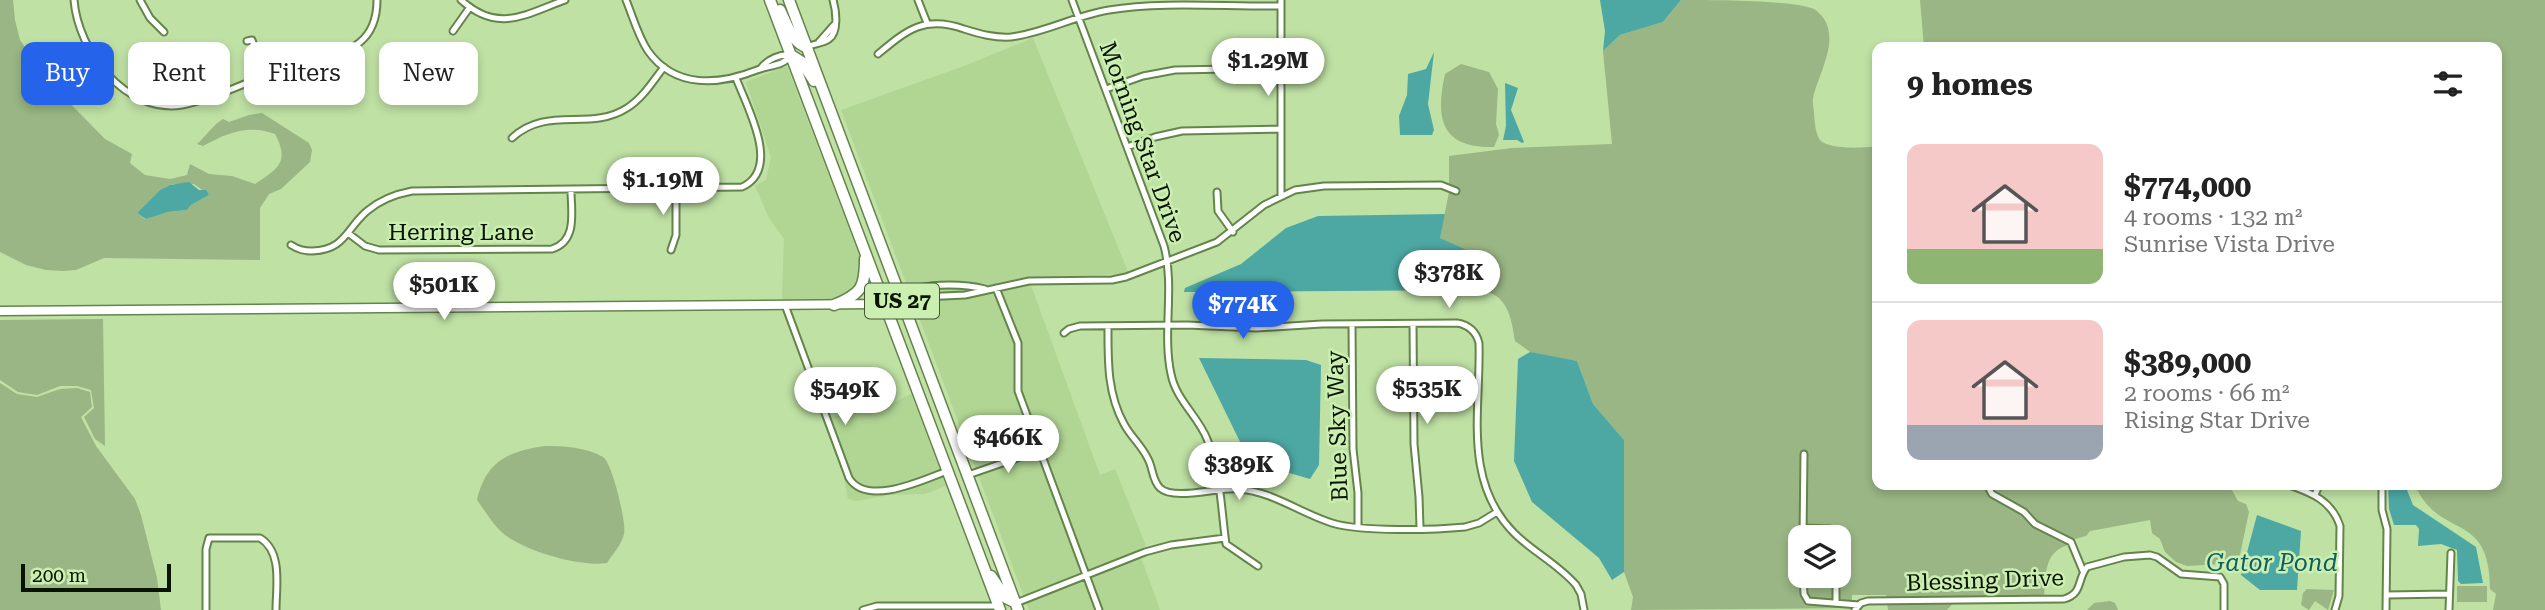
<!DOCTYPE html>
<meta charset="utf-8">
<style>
body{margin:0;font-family:"Roboto Serif",serif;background:#f6f6f6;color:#222;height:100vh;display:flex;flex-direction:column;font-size:26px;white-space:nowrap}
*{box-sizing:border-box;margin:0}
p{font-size:23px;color:#767676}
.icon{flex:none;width:38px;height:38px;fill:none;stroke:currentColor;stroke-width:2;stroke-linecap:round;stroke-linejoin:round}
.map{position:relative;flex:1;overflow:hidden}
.side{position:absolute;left:1872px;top:42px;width:630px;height:448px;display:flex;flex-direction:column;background:#fff;border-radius:14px;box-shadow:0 4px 10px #0003}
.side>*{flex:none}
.banner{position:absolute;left:21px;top:42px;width:665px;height:63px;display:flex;gap:14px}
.tools{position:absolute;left:1788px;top:525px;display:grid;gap:14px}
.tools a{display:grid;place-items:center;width:63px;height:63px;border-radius:14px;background:#fff;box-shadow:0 4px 10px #0003;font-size:35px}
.scale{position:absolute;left:21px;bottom:18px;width:150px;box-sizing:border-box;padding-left:7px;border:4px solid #081301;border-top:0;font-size:19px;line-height:24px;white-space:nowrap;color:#081301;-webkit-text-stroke:5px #cbeeb1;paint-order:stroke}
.price{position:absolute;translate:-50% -60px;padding:0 16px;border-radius:24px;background:#fff;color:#222;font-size:23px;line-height:46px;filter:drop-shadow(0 2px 4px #0008)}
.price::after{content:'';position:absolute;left:50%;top:42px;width:21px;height:16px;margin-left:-10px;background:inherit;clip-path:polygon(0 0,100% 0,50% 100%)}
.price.on{background:#2563eb;color:#fff}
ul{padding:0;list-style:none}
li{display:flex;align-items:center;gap:21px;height:175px;padding:0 35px}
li+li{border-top:2px solid #e0e0e0}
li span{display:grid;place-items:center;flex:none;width:196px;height:140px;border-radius:14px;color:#555}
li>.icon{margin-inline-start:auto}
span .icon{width:84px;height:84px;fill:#fffc;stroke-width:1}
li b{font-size:30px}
h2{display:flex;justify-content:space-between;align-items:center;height:84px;padding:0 35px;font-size:30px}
.chip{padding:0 24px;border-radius:14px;background:#fff;box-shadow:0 4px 10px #0003;font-size:24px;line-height:63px}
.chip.on{background:#2563eb;color:#fff}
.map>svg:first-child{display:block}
.built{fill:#b1d593}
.green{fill:#9ab684;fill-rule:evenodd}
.water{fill:#4da8a4}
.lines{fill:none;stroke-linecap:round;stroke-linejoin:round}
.minor-casing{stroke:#65844c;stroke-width:9}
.secondary-casing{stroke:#65844c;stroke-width:11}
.trunk-casing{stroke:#65844c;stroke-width:13}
.minor{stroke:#fff;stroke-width:5}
.secondary{stroke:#fff;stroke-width:8}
.trunk{stroke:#fff;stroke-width:10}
.labels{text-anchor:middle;stroke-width:5;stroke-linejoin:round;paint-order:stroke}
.shield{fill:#cbeeb1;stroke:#425536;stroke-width:2}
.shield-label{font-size:21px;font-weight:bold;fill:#081301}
.street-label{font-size:23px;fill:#081301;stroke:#cbeeb1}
.water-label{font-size:24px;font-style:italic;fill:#115e5c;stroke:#cbeeb1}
</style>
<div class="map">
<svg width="2545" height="610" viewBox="0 0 2545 610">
<rect width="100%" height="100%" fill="#bfe1a4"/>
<path class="built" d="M1033,38L1129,274L1028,277L1100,475L1115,469L1146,546L1138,549L1160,610H1029L841,110L964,66Z
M787,66L862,263L858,288L833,302H786L782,298L784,239L769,218L755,186L766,180L771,157L746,82Z
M911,394L946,486L925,494L889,495L856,501L848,499L841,463L831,434L822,418L881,409Z"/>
<path class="green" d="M0,0H13L15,20L20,40L53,86L105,139L132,154L130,163L145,175L151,176L170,179L187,175L190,164L209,174L232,176L255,184C278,169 290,162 275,134C248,124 227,133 203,146L197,144C206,136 213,125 223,119L229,122L249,115L262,113L309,143L312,150L310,162L281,189L269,194L260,208V260L104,258L76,270L63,271L46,270L26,265L0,252ZM173,184H194L209,195L191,205L187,210L168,212L145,219L137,213L160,190Z
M1681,0C1711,0 1792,0 1814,9C1846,31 1819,71 1813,98C1812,103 1814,109 1814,114C1815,123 1815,132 1820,140C1829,150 1865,148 1878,146V485H2229L2238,501L2246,504L2249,512L2240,555L2231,562L2221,564L2187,566L2176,562L2165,552L2160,539L2152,533L2150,520L2090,531L2086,536L2075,539L2073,544C2043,549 2046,574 2044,599L1954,602L1947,610H1888L1886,595H1852V608L1631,610L1633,597L1624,572V440L1593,404L1577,361L1533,354L1515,341C1511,317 1508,293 1478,290L1481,279L1473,254L1440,238L1449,192V156L1512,148L1612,144L1603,51L1620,35L1663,22ZM1801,537H1839V576H1801Z
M1920,0H2545V610H2493L2496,594L2490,589C2490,510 2440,540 2416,487V485H2497V47H1924Z
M1461,64L1489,72L1498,89L1496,124L1499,135L1494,147C1441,148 1435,119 1445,74Z
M103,319L105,446L95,439L84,417L94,408L91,390L77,386H60L37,395L18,392L0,380V320Z
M0,383L17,394L37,397L60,389L77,388L90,392L92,407L81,417L96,446L135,499L141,515L157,578L161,610H0Z
M544,446C563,446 586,447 603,457C612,462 627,524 624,534C622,544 612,555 607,563C579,567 528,552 505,535C494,526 485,511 477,500C486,462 506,452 544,446Z
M2457,586H2487V602H2457Z
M2307,589L2334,590L2328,610L2315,601L2309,610L2301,605L2303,593Z
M2110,601L2115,603L2118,610H2087L2094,603Z"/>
<path class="water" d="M1600,0H1681L1663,22L1620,35L1603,51L1605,31Z
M1434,52L1428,104L1434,130L1432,135H1400L1399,116L1407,95L1408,74L1426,69Z
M1505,83L1518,88L1511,110L1524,142L1522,143L1517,140H1503L1506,126Z
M189,182L199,190H206L209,195L191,205L187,210L168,212L146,219L137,213L160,190L170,185Z
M1445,214L1440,238L1473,253L1481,279L1478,290L1184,292L1185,288L1241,264L1286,228L1318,216Z
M1530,352L1577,361L1593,404L1624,440V572L1612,580L1599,558L1532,502L1514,461L1518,359Z
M1199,358L1306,360L1321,365L1319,465L1310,479L1269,467L1245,452Z
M2388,485H2405L2413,505L2476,547L2483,583L2461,584L2458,581L2457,550L2441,544L2418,546L2419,529L2416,525H2394L2389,509Z
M2257,515L2301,531L2297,590H2260L2241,575Z"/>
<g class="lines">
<g class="minor-casing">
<path id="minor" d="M74,0C78,51 125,114 182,105C215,99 256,78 288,66C308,59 345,55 359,43C373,32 377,17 377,0
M140,0L150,18L164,32
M461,0C498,34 526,14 565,0
M626,0C633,17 638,36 648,51C675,89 719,85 757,70C769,65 783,67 791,55
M918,0L927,23
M1072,0L1164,246C1175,288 1162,332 1171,374C1176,400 1198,416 1207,439C1221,471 1221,510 1226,544L1258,566
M1281,0V196
M453,31L470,7
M247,41L252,40L265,75
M819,42L834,25
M807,47C813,44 824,43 829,39C839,32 836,10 833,0
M878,54C907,30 924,15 964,29C980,34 994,38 1011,37C1045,33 1076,15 1109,10C1163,1 1226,7 1281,6
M761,68C768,59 780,54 791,55
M1106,89L1143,76L1175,70L1281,68
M512,138C547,105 590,132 627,108C643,98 653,81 664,67
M1127,147L1155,137L1182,131L1281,129
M1217,192L1218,211L1233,232
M348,233L365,246L379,250L552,249C578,241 571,211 571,190
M291,245C299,250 304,251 312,251C345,250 346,229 367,211C380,200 396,194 412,191L742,187C782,169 747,107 736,78
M671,250L676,235V189
M996,288L1018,343V391L1099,610
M901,298L965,295L1029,281L1112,280L1126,277L1217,242L1264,205L1295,190L1324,186L1441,185L1456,191
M901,298C914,281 965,284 985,289
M785,305L849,478C867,507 923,480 947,471
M1352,324L1353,449L1358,493V527
M1413,324L1414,444L1419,497L1420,527
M1108,326C1108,360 1107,393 1124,424C1131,437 1142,446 1148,459C1153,468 1152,480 1160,488C1174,501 1218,487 1238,489C1272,491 1300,513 1332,523C1361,532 1434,530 1465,527L1479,523L1497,512
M1064,333L1069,329L1080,326L1187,325L1256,328L1322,324L1457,323C1469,325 1476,331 1479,343C1481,409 1462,480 1514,533C1533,552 1558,564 1576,585L1581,594L1584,610
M968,475L1040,450
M1987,485L1992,494L2024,512L2035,524L2071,542L2083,571
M2289,485C2312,493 2332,501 2340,526L2339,596L2335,610
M2382,485V510L2387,529L2386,610
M2315,495L2319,485
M1803,528L1830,529L1834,530L1836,537
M1803,537L1804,454
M1803,576L1804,594L1808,601L1859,605
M1836,576V602
M2386,595L2449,594
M1016,603L1145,552L1171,545L1225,538
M206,610V549L209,538H260C283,552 276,587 276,610
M863,610L877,606H998
M1855,610L1861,603L1868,601L2064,599C2083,594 2077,579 2087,567L2124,557L2150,555L2157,557L2181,574L2220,577L2224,584V610
M2449,610L2451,553"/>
</g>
<g class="secondary-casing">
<path id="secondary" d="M0,311L875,304L901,298"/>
</g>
<g class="trunk-casing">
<path id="trunk" d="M770,0L1000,610
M789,0L1018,610
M780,10C786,22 793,45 807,47
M791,55L802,62L814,81
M834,305C861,294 865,288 865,259
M991,576L1006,598L1016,603"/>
</g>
<use href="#minor" class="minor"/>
<use href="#secondary" class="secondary"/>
<use href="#trunk" class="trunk"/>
</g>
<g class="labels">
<rect class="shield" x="865" y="283.5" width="74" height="35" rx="5"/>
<g class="shield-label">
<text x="902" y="308">US 27</text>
</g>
<g class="street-label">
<text transform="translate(1143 142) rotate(70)" y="8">Morning Star Drive</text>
<text x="461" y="240">Herring Lane</text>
<text transform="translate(1337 426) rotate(-92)" y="8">Blue Sky Way</text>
<text transform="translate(1985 580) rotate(-2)" y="8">Blessing Drive</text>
</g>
<g class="water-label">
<text x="2272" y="571">Gator Pond</text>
</g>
</g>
</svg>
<div class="tools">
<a><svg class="icon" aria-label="layers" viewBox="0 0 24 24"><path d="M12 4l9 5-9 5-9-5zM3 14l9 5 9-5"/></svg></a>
</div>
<div class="scale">200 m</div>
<b class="price" style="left:1268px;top:98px">$1.29M</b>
<b class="price" style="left:663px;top:217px">$1.19M</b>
<b class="price" style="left:1449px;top:310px">$378K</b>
<b class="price" style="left:444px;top:322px">$501K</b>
<b class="price on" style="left:1243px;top:341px">$774K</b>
<b class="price" style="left:1427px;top:426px">$535K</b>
<b class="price" style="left:845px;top:427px">$549K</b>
<b class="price" style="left:1008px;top:475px">$466K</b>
<b class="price" style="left:1239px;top:502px">$389K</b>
<div class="banner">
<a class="chip on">Buy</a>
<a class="chip">Rent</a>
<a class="chip">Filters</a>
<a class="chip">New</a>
</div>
<section class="side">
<h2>9 homes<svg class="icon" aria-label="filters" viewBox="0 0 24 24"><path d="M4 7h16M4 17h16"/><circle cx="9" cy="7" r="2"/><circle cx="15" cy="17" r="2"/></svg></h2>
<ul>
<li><span style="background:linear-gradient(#f6c9c9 75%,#8fb573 0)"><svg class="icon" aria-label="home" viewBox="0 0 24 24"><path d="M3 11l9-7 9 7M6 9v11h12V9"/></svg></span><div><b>$774,000</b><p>4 rooms · 132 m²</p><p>Sunrise Vista Drive</p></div></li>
<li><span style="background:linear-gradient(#f6c9c9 75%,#9aa5b1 0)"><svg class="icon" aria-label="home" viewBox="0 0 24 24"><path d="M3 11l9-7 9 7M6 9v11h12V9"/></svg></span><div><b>$389,000</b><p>2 rooms · 66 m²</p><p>Rising Star Drive</p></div></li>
</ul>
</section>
</div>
